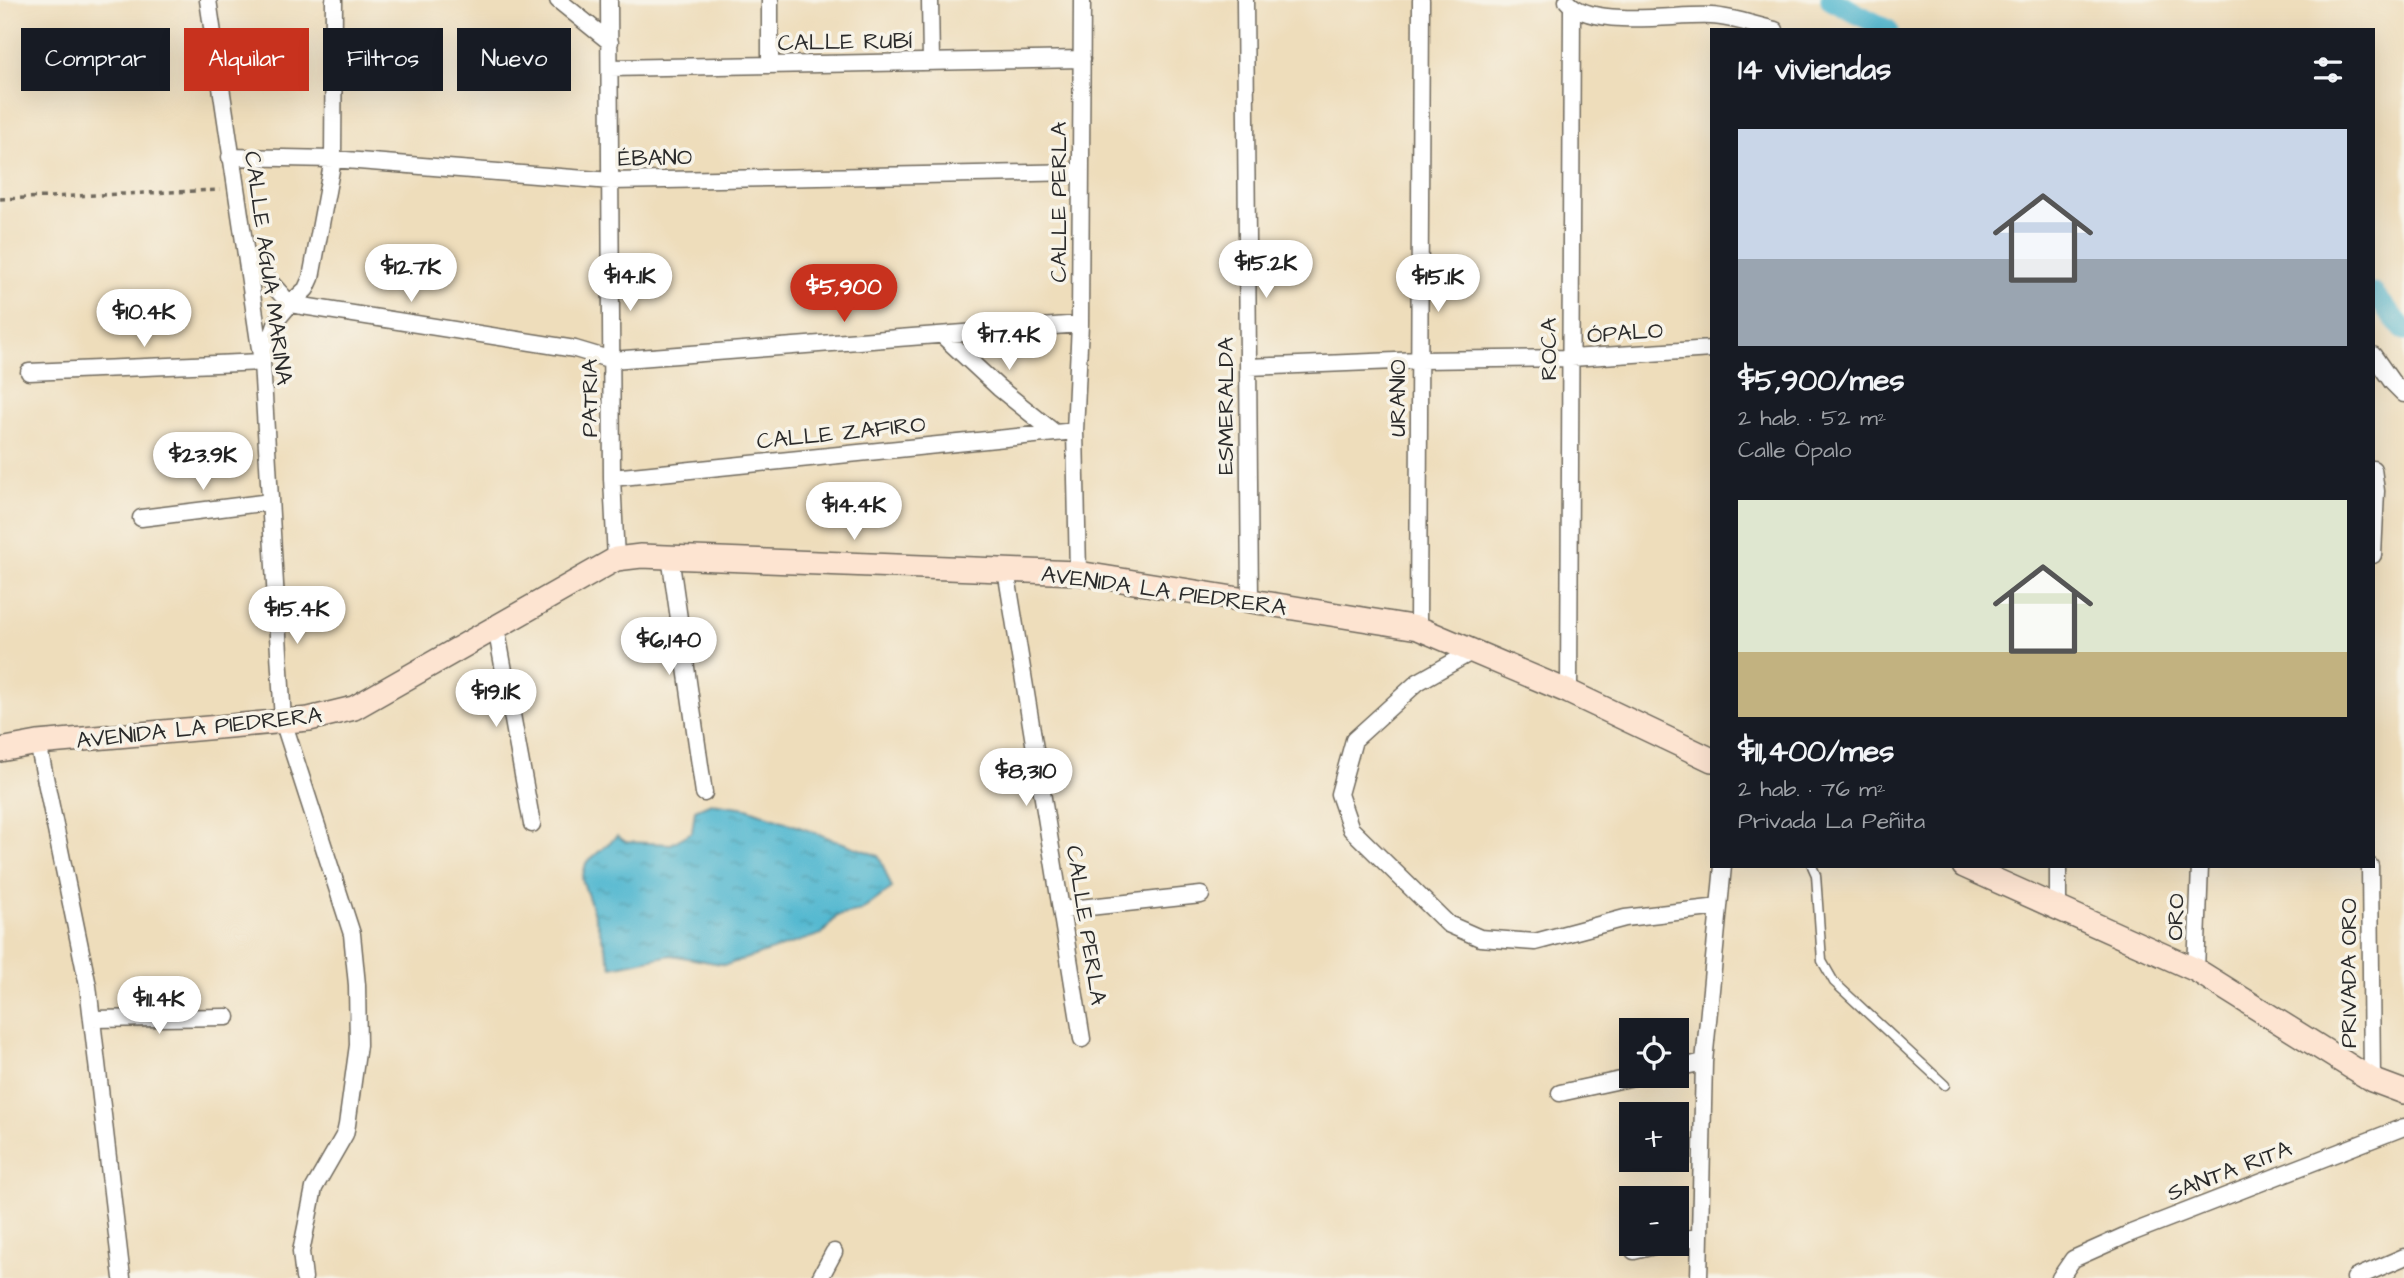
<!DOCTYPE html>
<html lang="es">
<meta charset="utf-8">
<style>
body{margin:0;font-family:"Architects Daughter",sans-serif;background:#20242c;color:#f1f3f6;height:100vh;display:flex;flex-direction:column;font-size:26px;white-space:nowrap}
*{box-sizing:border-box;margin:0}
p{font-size:23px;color:#9ea1a6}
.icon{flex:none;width:38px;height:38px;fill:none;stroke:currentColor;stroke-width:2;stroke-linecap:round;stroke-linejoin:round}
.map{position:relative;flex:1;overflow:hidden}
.details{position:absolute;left:1710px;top:28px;width:665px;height:840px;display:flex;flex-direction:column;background:#171b24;border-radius:0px;box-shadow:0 7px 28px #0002}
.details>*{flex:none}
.top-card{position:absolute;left:21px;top:28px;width:665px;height:63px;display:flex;gap:14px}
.fabs{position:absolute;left:1619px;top:1018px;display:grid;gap:14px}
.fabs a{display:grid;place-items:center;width:70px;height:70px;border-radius:0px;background:#171b24;box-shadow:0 7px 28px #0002;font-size:35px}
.price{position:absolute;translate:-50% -60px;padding:0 16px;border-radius:24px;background:#fff;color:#222;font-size:23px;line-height:46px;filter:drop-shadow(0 2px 4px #0008)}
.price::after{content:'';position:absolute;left:50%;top:42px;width:21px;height:16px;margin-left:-10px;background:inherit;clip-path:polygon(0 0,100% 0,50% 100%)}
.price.active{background:#c8321e;color:#fff}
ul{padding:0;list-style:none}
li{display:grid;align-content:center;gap:14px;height:371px;padding:0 28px}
li span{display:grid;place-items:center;height:217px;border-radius:0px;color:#555}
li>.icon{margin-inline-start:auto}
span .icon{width:126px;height:126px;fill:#fffc;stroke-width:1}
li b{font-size:30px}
h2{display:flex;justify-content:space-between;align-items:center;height:84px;padding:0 28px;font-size:30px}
.pill{padding:0 24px;border-radius:0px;background:#171b24;box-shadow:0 7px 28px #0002;font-size:24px;line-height:63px}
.pill.active{background:#c8321e;color:#fff}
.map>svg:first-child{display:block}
.water{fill:url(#water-ripples);stroke:#3e727e;stroke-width:2}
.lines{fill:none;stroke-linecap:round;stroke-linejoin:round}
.canal{stroke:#52b8d0;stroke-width:21}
.lane-casing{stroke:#6f695d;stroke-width:11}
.street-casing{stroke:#6f695d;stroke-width:19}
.secondary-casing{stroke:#6f695d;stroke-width:26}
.path{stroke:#6f695d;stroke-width:3.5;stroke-dasharray:5 5;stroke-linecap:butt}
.lane{stroke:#fff;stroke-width:8}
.street{stroke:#fff;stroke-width:16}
.secondary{stroke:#fde4d1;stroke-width:23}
.labels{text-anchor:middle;stroke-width:7;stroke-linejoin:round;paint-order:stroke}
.street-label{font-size:23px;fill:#2b2b2b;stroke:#f7f3e8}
</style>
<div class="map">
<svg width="2404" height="1278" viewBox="0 0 2404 1278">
<defs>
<pattern id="water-ripples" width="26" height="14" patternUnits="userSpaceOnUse" patternTransform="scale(1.75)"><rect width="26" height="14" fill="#52b8d0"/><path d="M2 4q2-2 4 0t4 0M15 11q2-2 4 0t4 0" fill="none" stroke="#4496a9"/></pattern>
</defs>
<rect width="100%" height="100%" fill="#f7f3e8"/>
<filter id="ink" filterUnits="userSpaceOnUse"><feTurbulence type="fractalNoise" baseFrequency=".0143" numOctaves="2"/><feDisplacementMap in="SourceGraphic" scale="14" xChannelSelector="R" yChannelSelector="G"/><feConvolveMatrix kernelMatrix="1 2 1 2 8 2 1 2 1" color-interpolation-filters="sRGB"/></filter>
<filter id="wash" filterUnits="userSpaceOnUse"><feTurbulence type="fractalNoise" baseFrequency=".00686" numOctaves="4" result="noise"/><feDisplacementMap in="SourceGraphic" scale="28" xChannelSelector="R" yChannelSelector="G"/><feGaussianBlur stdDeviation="1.57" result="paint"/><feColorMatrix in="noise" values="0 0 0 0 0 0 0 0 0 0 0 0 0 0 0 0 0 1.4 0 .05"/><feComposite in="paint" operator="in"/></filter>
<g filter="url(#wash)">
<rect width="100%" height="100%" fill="#edb"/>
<path class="water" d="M711,803L747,808L879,856L892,888L861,911L837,916L822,934L726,965L671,955L612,967L582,879L586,863L617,836L626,842L671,844L692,832L695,810Z"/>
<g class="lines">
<path class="canal" d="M1831,0L1888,30
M2373,293L2404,330"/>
</g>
</g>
<g filter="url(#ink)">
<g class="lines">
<g class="lane-casing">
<path id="lane" d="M1812,866L1816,875L1822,961L1834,982L1945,1085"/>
</g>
<g class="street-casing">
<path id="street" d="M208,0L262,362L283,721L352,934L357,985L358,1045L347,1125L345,1134L314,1188L301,1252L304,1278
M558,0L610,42
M609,0L612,478L616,559
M930,0L931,62
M1245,0L1250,601
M1567,1C1590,29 1675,14 1711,16C1732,17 1754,25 1775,30
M770,65V0
M610,68L1082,59
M230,157L333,159L611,181L1081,172
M246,255L290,304L306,289L311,278L333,159L334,0
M942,335L999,388L1055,433
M2373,355L2392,382L2404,394
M1248,367L1420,360L1571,358L1712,349
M29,372L262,362L279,317L290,304L575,349L612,360L1080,324
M2373,469L2376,491L2373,555
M612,478L1075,431
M141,518L270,502
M670,556L704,793
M1006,570L1082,1039
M1078,573L1075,431L1080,324L1082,0
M496,627L532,824
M1418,628L1421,0
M1473,651L1418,682L1354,740L1339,794L1351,829L1448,924L1480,938L1535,942L1625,918L1719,907
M1569,692L1572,7
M38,743L88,986L122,1278
M2370,866L2372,1080
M2058,909V866
M1061,910L1201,895
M2196,970L2200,866
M92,1019L227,1017
M1676,1068L1704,1062
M1560,1093L1639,1076
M1676,1241L1700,1236
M1634,1251L1662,1244
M820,1278L834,1252
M1699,1278L1704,1062L1723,866
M2060,1278L2073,1259L2131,1233L2404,1127
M2355,1278L2404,1257"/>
</g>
<g class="secondary-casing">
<path id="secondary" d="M0,750L38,743L309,719L354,708L616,559L641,556L1078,573L1418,628L1569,692L1712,760
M1964,866L2196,970L2372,1080L2404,1092"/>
</g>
<path class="path" d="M0,199L220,190"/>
<use href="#lane" class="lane"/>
<use href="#street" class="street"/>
<use href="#secondary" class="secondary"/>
</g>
</g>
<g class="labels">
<g class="street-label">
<text transform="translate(845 41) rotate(-1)" y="8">CALLE RUBÍ</text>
<text transform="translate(655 157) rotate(-1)" y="8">ÉBANO</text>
<text transform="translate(1058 202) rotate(-90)" y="8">CALLE PERLA</text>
<text transform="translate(269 268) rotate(82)" y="8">CALLE AGUA MARINA</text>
<text transform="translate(1625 332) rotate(-4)" y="8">ÓPALO</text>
<text transform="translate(1548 349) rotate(-90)" y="8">ROCA</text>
<text transform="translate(589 398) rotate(-90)" y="8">PATRIA</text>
<text transform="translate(1397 398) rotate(-90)" y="8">URANIO</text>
<text transform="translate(1225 406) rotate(-90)" y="8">ESMERALDA</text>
<text transform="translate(841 432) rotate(-6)" y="8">CALLE ZAFIRO</text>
<text transform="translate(1164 590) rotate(8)" y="8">AVENIDA LA PIEDRERA</text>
<text transform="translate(199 727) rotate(-6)" y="8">AVENIDA LA PIEDRERA</text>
<text transform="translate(2175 917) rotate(-88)" y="8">ORO</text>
<text transform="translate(1087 925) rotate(81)" y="8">CALLE PERLA</text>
<text transform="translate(2348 973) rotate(-90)" y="8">PRIVADA ORO</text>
<text transform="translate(2229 1170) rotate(-21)" y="8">SANTA RITA</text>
</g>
</g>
</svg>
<div class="fabs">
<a><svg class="icon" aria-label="locate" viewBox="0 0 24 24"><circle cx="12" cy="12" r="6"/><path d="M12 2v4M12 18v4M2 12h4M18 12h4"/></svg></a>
<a>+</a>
<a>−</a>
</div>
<b class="price" style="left:1266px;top:300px">$15.2K</b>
<b class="price" style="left:411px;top:304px">$12.7K</b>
<b class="price" style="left:630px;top:313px">$14.1K</b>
<b class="price" style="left:1438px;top:314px">$15.1K</b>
<b class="price active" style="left:844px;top:324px">$5,900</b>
<b class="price" style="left:144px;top:349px">$10.4K</b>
<b class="price" style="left:1009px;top:372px">$17.4K</b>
<b class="price" style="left:203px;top:492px">$23.9K</b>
<b class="price" style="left:854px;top:542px">$14.4K</b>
<b class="price" style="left:297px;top:646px">$15.4K</b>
<b class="price" style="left:669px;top:677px">$6,140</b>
<b class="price" style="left:496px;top:729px">$19.1K</b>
<b class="price" style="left:1026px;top:808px">$8,310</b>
<b class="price" style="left:159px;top:1036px">$11.4K</b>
<div class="top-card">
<a class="pill">Comprar</a>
<a class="pill active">Alquilar</a>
<a class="pill">Filtros</a>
<a class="pill">Nuevo</a>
</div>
<section class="details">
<h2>14 viviendas<svg class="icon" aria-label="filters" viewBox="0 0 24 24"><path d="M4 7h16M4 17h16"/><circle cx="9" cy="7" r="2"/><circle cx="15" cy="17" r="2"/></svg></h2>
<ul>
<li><span style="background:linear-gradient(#c9d6e8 60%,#9aa5b1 0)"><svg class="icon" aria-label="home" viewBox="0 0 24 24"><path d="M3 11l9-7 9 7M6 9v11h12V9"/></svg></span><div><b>$5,900/mes</b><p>2 hab. · 52 m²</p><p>Calle Ópalo</p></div></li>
<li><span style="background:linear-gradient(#dfe7d0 70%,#c2b280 0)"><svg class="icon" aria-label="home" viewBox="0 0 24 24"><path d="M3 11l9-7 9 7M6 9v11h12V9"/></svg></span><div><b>$11,400/mes</b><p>2 hab. · 76 m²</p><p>Privada La Peñita</p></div></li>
</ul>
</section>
</div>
